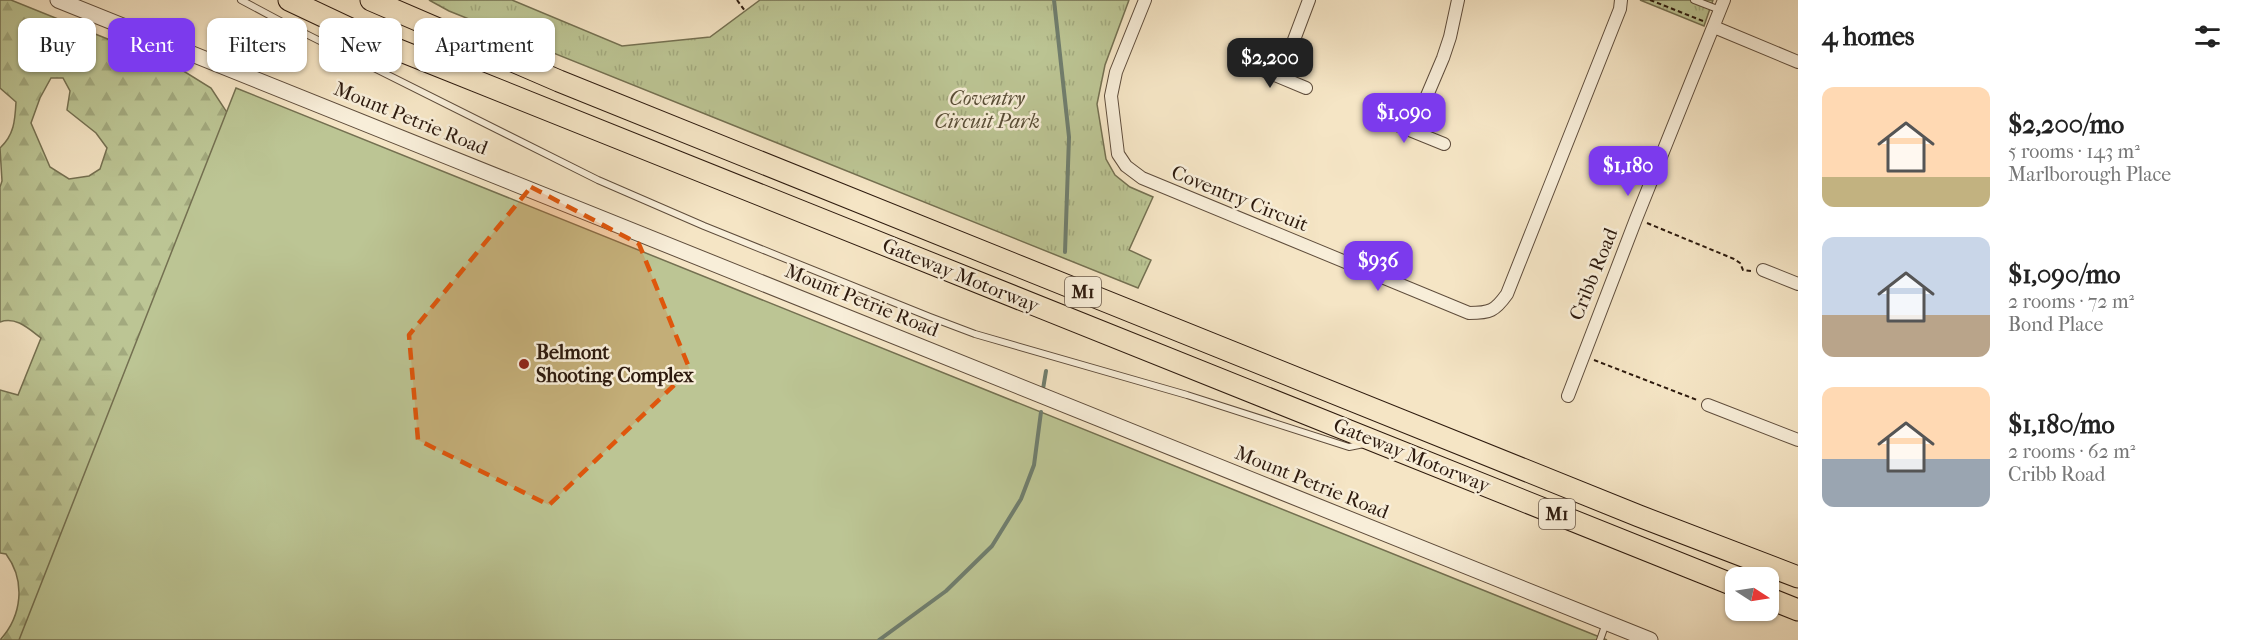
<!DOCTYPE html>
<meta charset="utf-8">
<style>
body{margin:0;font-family:"IM FELL French Canon",serif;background:#f6f6f6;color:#222;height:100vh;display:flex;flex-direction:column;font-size:22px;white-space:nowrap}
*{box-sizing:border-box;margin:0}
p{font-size:20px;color:#767676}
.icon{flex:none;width:33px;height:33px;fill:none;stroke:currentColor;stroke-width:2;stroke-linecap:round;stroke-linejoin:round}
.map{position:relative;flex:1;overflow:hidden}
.sheet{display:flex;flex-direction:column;background:#fff;width:450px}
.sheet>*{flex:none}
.hud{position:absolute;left:18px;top:18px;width:570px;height:54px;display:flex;gap:12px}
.needle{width:39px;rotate:102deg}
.buttons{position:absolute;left:1725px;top:567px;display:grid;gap:12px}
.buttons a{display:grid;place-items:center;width:54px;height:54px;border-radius:12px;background:#fff;box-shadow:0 2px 4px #0004;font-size:30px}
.price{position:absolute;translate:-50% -51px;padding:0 14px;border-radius:12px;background:#7c3aed;color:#fff;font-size:20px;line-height:39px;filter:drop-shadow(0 2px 3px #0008)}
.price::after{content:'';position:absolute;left:50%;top:36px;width:18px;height:14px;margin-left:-9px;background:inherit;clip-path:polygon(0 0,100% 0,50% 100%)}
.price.on{background:#222;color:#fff}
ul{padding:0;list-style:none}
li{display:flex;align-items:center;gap:18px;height:150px;padding:0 24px}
li span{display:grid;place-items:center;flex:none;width:168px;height:120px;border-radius:12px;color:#555}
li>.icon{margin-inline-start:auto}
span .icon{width:72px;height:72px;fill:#fffc;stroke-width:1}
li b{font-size:26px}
h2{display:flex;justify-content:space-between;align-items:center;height:72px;padding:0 24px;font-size:26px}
.tag{padding:0 21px;border-radius:12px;background:#fff;box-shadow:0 2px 4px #0004;font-size:21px;line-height:54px}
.tag.on{background:#7c3aed;color:#fff}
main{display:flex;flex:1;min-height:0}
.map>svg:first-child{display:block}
.grass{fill:url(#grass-tufts);stroke:#747051;stroke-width:1.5}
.forest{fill:url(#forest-firs);stroke:#747051;stroke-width:1.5;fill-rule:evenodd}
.garden{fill:#bcc594;stroke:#747051;stroke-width:1.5}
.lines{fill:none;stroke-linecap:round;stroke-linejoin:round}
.stream{stroke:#707e6e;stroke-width:4}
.service-casing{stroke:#5f4d3c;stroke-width:8}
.minor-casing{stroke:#5f4d3c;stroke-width:14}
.tertiary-casing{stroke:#5f4d3c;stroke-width:17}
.motorway-casing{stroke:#2d1a0e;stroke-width:23}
.path{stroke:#2d1a0e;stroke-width:2;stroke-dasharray:4.5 3;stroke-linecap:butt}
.service{stroke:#f8eed9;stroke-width:6}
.minor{stroke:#f8eed9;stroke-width:12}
.tertiary{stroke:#f8eed9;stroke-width:15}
.motorway{stroke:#f5e5c5;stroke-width:21}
.marked{fill:#df560c;fill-opacity:0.2;stroke:#df560c;stroke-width:4.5;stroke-dasharray:12 8;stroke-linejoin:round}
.poi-dot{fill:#8f2418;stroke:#f8eed9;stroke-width:2}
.labels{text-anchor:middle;stroke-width:5;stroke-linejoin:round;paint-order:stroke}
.shield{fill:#f8eed9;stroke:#6a5a4b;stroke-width:1.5}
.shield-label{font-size:18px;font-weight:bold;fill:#2d1a0e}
.park-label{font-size:20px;font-style:italic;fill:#584d36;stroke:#f8eed9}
.street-label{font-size:20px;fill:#2d1a0e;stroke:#f8eed9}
.poi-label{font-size:20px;font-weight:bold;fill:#2d1a0e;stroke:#f8eed9;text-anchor:start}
</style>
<main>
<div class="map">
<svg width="1798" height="640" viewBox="0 0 1798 640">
<defs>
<pattern id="grass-tufts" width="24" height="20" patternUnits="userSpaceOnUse" patternTransform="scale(1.5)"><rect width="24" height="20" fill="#bcc594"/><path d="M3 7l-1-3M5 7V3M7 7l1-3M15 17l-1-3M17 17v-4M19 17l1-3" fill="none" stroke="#a2a97e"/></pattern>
<pattern id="forest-firs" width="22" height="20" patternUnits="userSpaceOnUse" patternTransform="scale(1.5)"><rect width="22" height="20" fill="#bcc594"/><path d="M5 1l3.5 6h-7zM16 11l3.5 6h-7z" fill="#a2a97e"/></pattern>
</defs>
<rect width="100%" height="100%" fill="#f5e5c5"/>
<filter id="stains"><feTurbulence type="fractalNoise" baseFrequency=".00333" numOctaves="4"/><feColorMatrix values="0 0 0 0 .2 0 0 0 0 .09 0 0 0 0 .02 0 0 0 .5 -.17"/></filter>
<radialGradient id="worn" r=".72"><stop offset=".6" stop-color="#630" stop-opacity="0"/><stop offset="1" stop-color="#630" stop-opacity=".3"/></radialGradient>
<path class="grass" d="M429,0H512L622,46L710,37L760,0H1129L1105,65L1097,104L1106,159L1115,175L1130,187L1153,197L1129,250L1151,260L1138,288L449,11Z
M1640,0H1713L1704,26Z"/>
<path class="forest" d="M0,0H11L177,67L211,88L241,134L1337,640H0C22,616 26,581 6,554L0,553V390L18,395L41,338C29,329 16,316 0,322V187L2,181L0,148C14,135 15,121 16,102L0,88ZM51,78H63L70,91L67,110L96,133L107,148L100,169L89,176L69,179L50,167L31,123L40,98Z"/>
<path class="garden" d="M236,88L1607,640H19Z"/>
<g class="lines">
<path class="stream" d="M1054,0L1069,137L1065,252
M1043,389L1046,371
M879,640L946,591L992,546L1021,499L1034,465L1041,412"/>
<g class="service-casing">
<path id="service" d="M241,0L284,23L598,180L704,226L930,317L975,334L1187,395L1349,447L1364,444
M1694,0L1720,10
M1600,640L1606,623"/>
</g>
<g class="minor-casing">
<path id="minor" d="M1145,0L1116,72L1111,96L1118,154L1126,166L1142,178L1469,313C1490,313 1495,311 1507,294L1620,9L1621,0
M1714,27L1798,62
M1246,63L1306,88
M1280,77L1309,0
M1375,116L1444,144
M1412,131L1443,58L1450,37L1458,0
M1763,270L1798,284
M1568,396L1636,219L1724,0
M1708,405L1798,440"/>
</g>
<g class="tertiary-casing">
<path id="tertiary" d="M58,0L1650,640"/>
</g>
<g class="motorway-casing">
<path id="motorway" d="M289,0L376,41L446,69L1736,586
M371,0L559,81L1639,516L1798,577
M1768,598L1798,610"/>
</g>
<path class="path" d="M737,0L745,11
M1650,0L1703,21
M1647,223L1734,259L1740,263L1743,270L1751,271
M1594,360L1697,400"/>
<use href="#service" class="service"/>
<use href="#minor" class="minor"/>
<use href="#tertiary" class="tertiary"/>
<use href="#motorway" class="motorway"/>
</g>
<path class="marked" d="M531,187L639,244L690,370L549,505L418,440L409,335Z"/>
<circle class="poi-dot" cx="524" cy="364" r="6"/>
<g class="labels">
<g class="shield">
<rect x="1065" y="277" width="36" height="30" rx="4.5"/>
<rect x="1539" y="499" width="36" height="30" rx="4.5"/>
</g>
<g class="shield-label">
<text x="1083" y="298">M1</text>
<text x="1557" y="520">M1</text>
</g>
<g class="park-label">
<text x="987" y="105">Coventry<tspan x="987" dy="23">Circuit Park</tspan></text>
</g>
<g class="street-label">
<text transform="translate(411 118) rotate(22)" y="7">Mount Petrie Road</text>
<text transform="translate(1240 198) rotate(22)" y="7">Coventry Circuit</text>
<text transform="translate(1593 274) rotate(-68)" y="7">Cribb Road</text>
<text transform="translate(961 275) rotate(22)" y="7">Gateway Motorway</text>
<text transform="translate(862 300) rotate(22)" y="7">Mount Petrie Road</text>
<text transform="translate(1412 455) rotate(22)" y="7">Gateway Motorway</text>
<text transform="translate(1312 482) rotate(22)" y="7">Mount Petrie Road</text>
</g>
<g class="poi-label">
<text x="536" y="359">Belmont<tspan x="536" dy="23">Shooting Complex</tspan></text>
</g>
</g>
<rect width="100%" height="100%" filter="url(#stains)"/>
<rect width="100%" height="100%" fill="url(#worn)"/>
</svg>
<div class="buttons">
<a><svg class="needle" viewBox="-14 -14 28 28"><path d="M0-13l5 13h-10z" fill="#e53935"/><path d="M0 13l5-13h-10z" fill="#767676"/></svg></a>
</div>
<b class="price on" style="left:1270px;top:89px">$2,200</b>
<b class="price" style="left:1404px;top:144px">$1,090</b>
<b class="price" style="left:1628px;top:197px">$1,180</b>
<b class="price" style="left:1378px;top:292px">$936</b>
<div class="hud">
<a class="tag">Buy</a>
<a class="tag on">Rent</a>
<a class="tag">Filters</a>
<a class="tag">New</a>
<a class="tag">Apartment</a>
</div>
</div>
<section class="sheet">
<h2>4 homes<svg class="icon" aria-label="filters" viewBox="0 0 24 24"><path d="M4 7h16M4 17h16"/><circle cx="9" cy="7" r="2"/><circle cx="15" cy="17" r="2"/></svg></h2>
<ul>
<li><span style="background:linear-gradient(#ffd9b3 75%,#c2b280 0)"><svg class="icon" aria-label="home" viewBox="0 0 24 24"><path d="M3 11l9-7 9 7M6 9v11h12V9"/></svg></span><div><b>$2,200/mo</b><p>5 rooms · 143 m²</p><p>Marlborough Place</p></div></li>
<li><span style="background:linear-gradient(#c9d6e8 65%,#b9a48a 0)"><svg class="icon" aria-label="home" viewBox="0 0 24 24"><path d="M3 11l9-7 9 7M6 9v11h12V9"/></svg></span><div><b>$1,090/mo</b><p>2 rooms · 72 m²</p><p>Bond Place</p></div></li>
<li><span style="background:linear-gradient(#ffd9b3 60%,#9aa5b1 0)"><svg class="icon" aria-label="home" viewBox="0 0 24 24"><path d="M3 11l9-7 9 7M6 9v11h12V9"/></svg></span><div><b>$1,180/mo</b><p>2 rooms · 62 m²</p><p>Cribb Road</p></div></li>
</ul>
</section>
</main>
